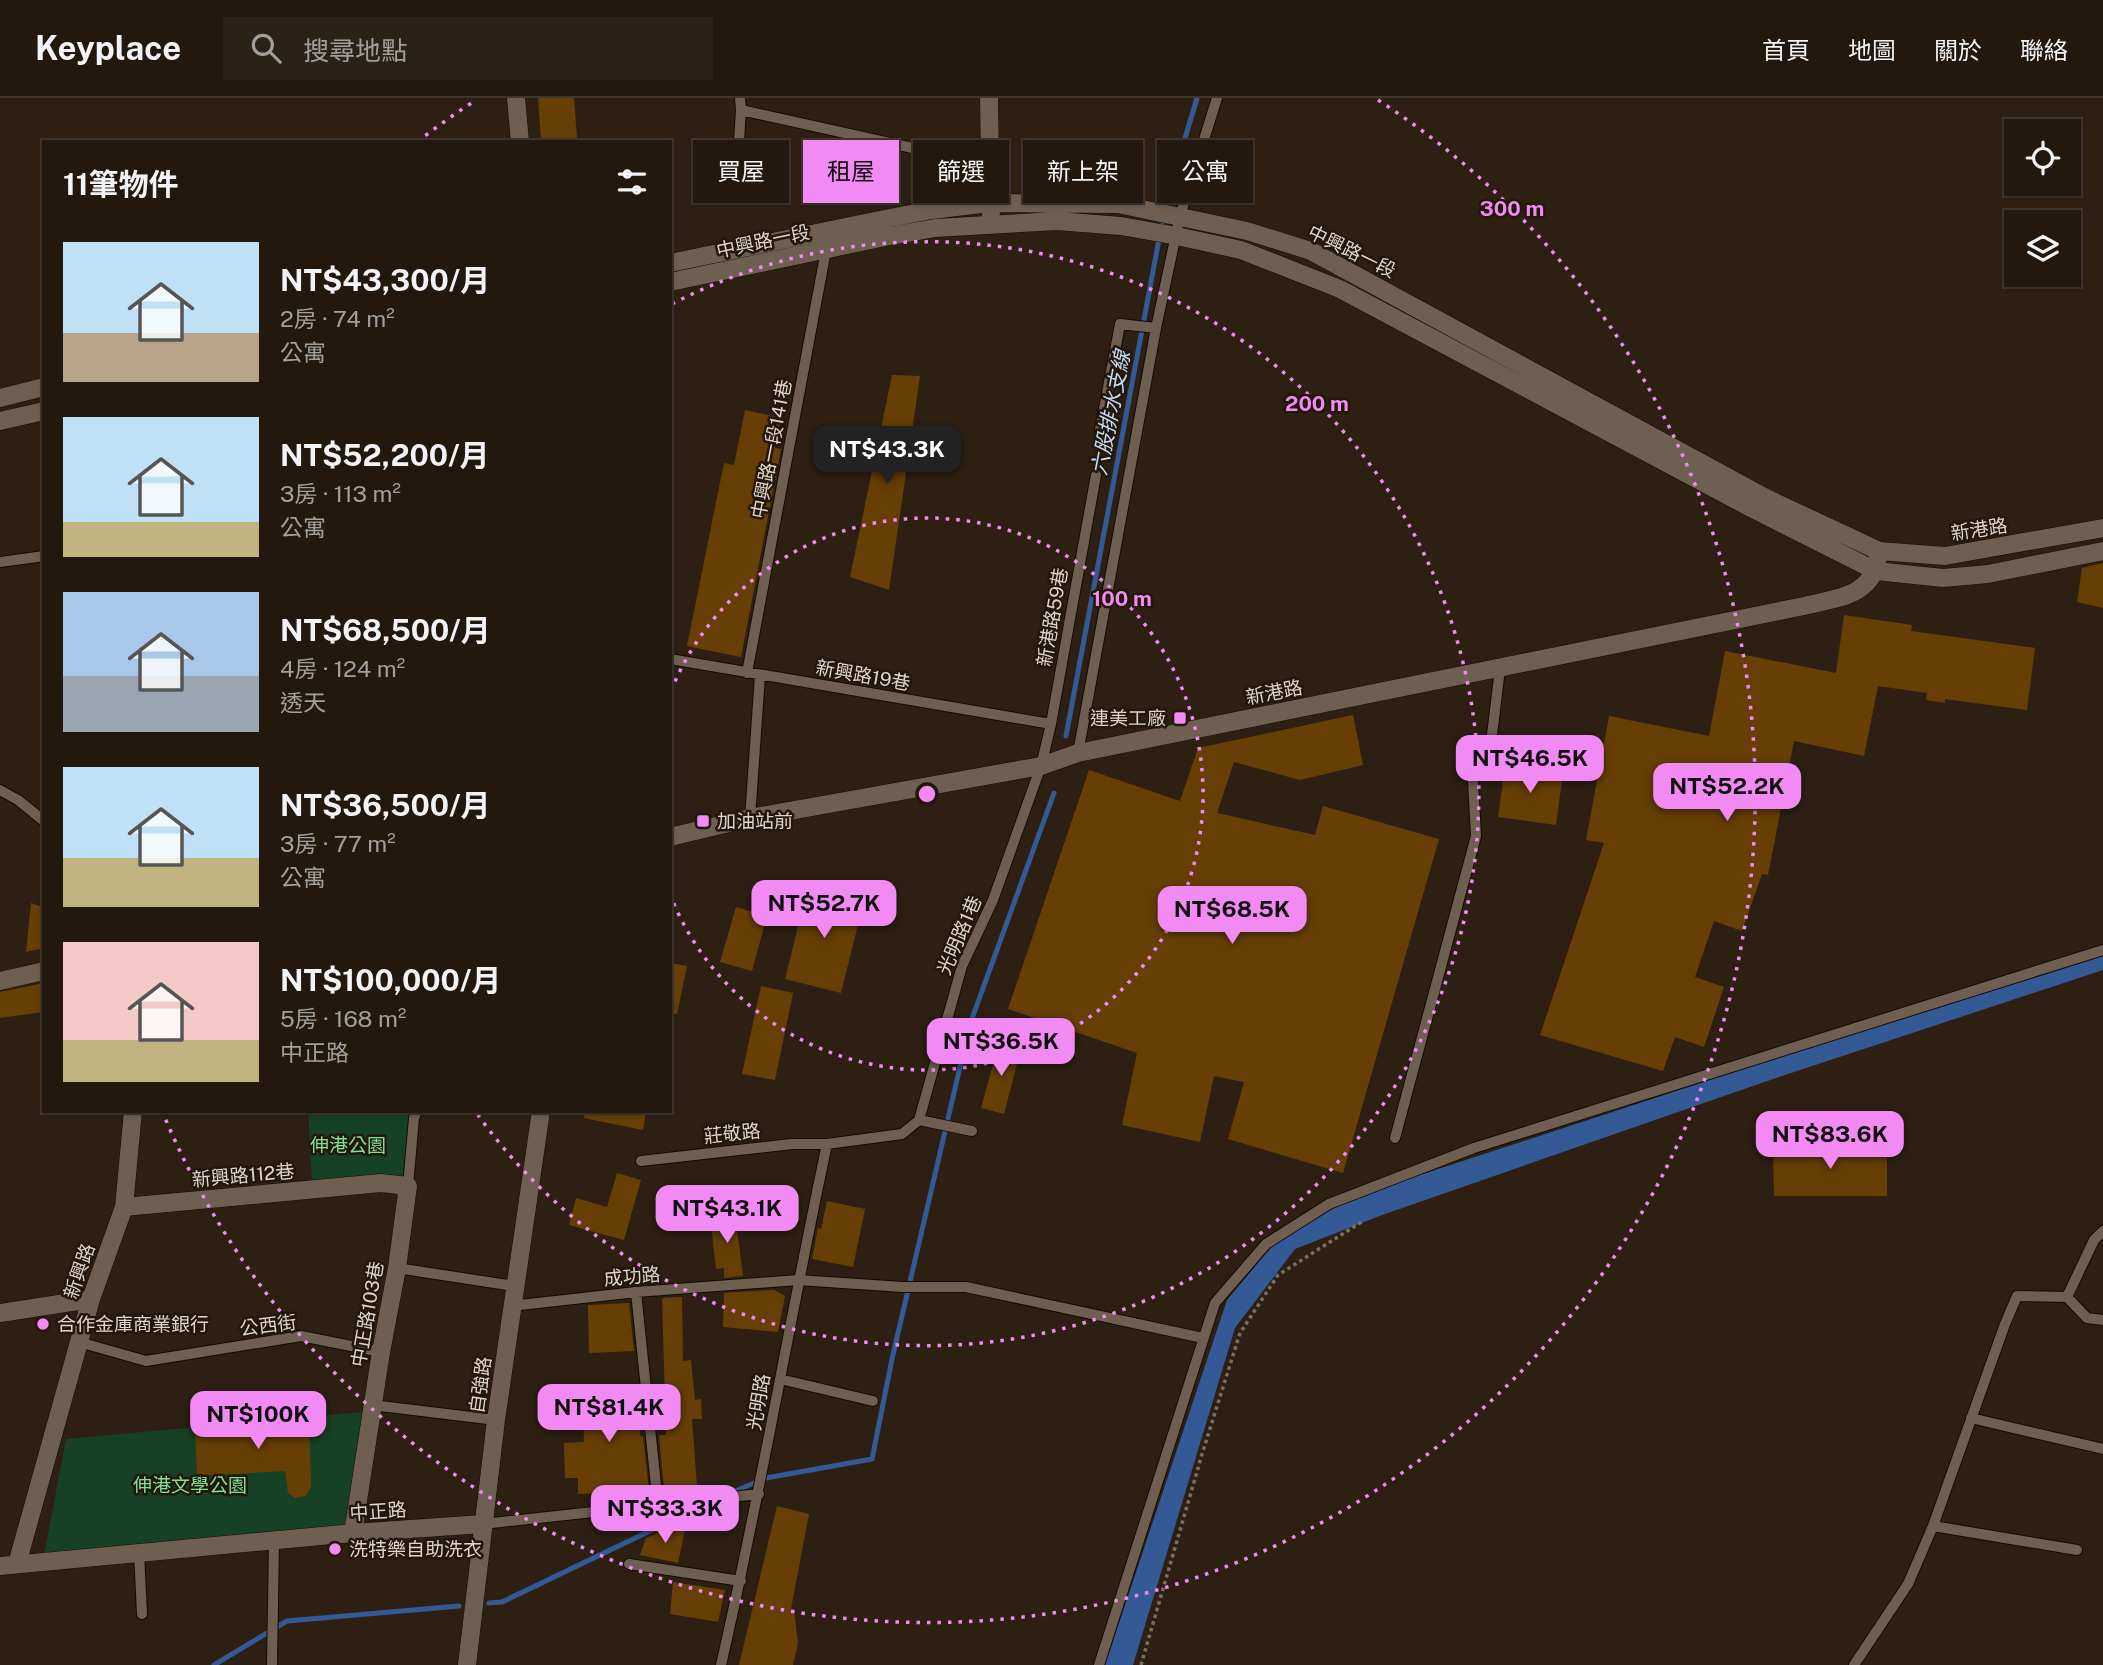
<!DOCTYPE html>
<html lang="zh-TW">
<meta charset="utf-8">
<style>
body{margin:0;font-family:"Public Sans","Noto Sans TC",sans-serif;background:#2a2117;color:#f1f3f6;height:100vh;display:flex;flex-direction:column;font-size:26px;white-space:nowrap}
*{box-sizing:border-box;margin:0}
p{font-size:23px;color:#a2a09e}
.icon{flex:none;width:38px;height:38px;fill:none;stroke:currentColor;stroke-width:2;stroke-linecap:round;stroke-linejoin:round}
.map{position:relative;flex:1;overflow:hidden}
.sheet{position:absolute;left:42px;top:42px;width:630px;height:973px;display:flex;flex-direction:column;background:#22180e;border-radius:0px;box-shadow:0 2px 5px #0004,0 0 0 2px #3f372e}
.sheet>*{flex:none}
.top-card{position:absolute;left:693px;top:42px;width:665px;height:63px;display:flex;gap:14px}
.buttons{position:absolute;left:2004px;top:21px;display:grid;gap:14px}
.buttons a{display:grid;place-items:center;width:77px;height:77px;border-radius:0px;background:#22180e;box-shadow:0 2px 5px #0004,0 0 0 2px #3f372e;font-size:35px}
.price{position:absolute;translate:-50% -60px;padding:0 16px;border-radius:14px;background:#f28af3;color:#111;font-size:23px;line-height:46px;filter:drop-shadow(0 2px 4px #0008)}
.price::after{content:'';position:absolute;left:50%;top:42px;width:21px;height:16px;margin-left:-10px;background:inherit;clip-path:polygon(0 0,100% 0,50% 100%)}
.price.current{background:#222;color:#fff}
ul{padding:0;list-style:none}
li{display:flex;align-items:center;gap:21px;height:175px;padding:0 21px}
li span{display:grid;place-items:center;flex:none;width:196px;height:140px;border-radius:0px;color:#555}
li>.icon{margin-inline-start:auto}
span .icon{width:84px;height:84px;fill:#fffc;stroke-width:1}
li b{font-size:30px}
h2{display:flex;justify-content:space-between;align-items:center;height:84px;padding:0 21px;font-size:30px}
.chip{padding:0 24px;border-radius:0px;background:#22180e;box-shadow:0 2px 5px #0004,0 0 0 2px #3f372e;font-size:24px;line-height:63px}
.chip.current{background:#f28af3;color:#111}
header{display:flex;align-items:center;gap:42px;box-sizing:border-box;height:98px;padding:0 35px;background:#22180e;border-bottom:2px solid #3f372e}
header strong{font-size:33px}
nav{display:flex;gap:38px;margin-inline-start:auto;font-size:24px}
.search{width:490px;height:63px;background:#2a2117;display:flex;align-items:center;gap:18px;box-sizing:border-box;padding:0 24px;border-radius:0px;color:#a2a09e;font-size:26px}
.map>svg:first-child{display:block}
.green{fill:#174124}
.water{fill:#345a95}
.lines{fill:none;stroke-linecap:round;stroke-linejoin:round}
.stream{stroke:#345a95;stroke-width:5}
.building{fill:#673f06}
.service-casing{stroke:#150a01;stroke-width:12}
.minor-casing{stroke:#150a01;stroke-width:19}
.tertiary-casing{stroke:#150a01;stroke-width:19}
.secondary-casing{stroke:#150a01;stroke-width:19}
.path{stroke:#796f63;stroke-width:3.5;stroke-dasharray:3.5 3.5;stroke-linecap:butt}
.service{stroke:#6e5f50;stroke-width:10}
.minor{stroke:#6e5f50;stroke-width:18}
.tertiary{stroke:#6e5f50;stroke-width:18}
.secondary{stroke:#6e5f50;stroke-width:18}
.ring{fill:none;stroke:#f28af3;stroke-width:3.5;stroke-dasharray:3.5 7}
.poi-dot{fill:#f28af3;stroke:#23170a;stroke-width:2.5}
.labels{text-anchor:middle;stroke-width:5;stroke-linejoin:round;paint-order:stroke}
.street-label{font-size:19px;fill:#ded6cd;stroke:#23170a}
.poi-label{font-size:19px;fill:#ded6cd;stroke:#23170a;text-anchor:start}
.park-label{font-size:19px;fill:#7fe19a;stroke:#23170a}
.water-label{font-size:21px;font-style:italic;fill:#c4dafe;stroke:#23170a}
.centre{fill:#f28af3;stroke:#23170a;stroke-width:3.5}
.ring-label{font-size:21px;text-anchor:middle;font-weight:bold;fill:#f28af3;stroke:#23170a;stroke-width:5;stroke-linejoin:round;paint-order:stroke}
</style>
<header>
<strong>Keyplace</strong>
<div class="search"><svg class="icon" aria-label="search" viewBox="0 0 24 24"><circle cx="10" cy="10" r="6"/><path d="M15 15l6 6"/></svg>搜尋地點</div>
<nav><a>首頁</a><a>地圖</a><a>關於</a><a>聯絡</a></nav>
</header>
<div class="map">
<svg width="2103" height="1567" viewBox="0 0 2103 1567">
<rect width="100%" height="100%" fill="#2d2013"/>
<path class="green" d="M308,1013H413L405,1078L312,1082Z
M364,1314L349,1430L44,1457L66,1341Z"/>
<path class="water" d="M2103,853V872L1773,981L1382,1117L1295,1151L1235,1230L1133,1567H1105L1227,1202L1273,1147L1350,1100Z"/>
<g class="lines">
<path class="stream" d="M1066,638L1166,104L1197,0
M728,1396L766,1380L872,1361L892,1261L970,926L1054,695
M489,1505L502,1504L706,1406
M214,1567L287,1523L459,1508"/>
</g>
<path class="building" d="M538,0H574L577,40L541,43Z
M892,277L920,278L889,492L850,479Z
M745,312L781,320L775,350L781,351L741,559L687,548L724,365L734,367Z
M2103,465V510L2077,504L2082,470Z
M1844,517L1912,527L1911,533L2035,550L2027,612L1945,601V605L1926,602L1927,595L1878,588L1864,658L1794,643L1768,777L1762,776L1742,833L1714,823L1695,879L1724,889L1704,949L1675,939L1663,973L1540,937L1604,745L1586,742L1609,618L1709,638L1725,553L1836,575Z
M1353,617L1363,667L1300,682L1234,664L1217,715L1315,737L1323,708L1439,741L1343,1075L1228,1041L1244,984L1214,978L1200,1044L1122,1027L1137,955L1008,911L1089,672L1180,703L1198,650Z
M1505,667L1563,675L1556,727L1498,719Z
M808,788L864,803L841,895L785,881Z
M31,805L44,810V850L26,854Z
M736,809L767,818L752,873L720,864Z
M670,865L687,868L677,916L670,915Z
M44,885V914L0,920V894Z
M761,888L793,895L775,982L742,976Z
M999,944L1021,950L1004,1016L981,1010Z
M585,1013H646L643,1032L584,1020Z
M1887,1047V1098H1774L1773,1048Z
M617,1075L641,1082L624,1142L569,1127L576,1100L607,1109Z
M827,1103L865,1111L853,1169L812,1161L818,1130L821,1131Z
M735,1115L743,1178L724,1180V1170L716,1171L710,1118Z
M774,1192L785,1198L778,1234L723,1229L724,1195Z
M682,1199L683,1263L691,1262L695,1302L701,1301L702,1321H692L697,1388L664,1391L659,1337H666L662,1200Z
M629,1205L634,1253L589,1255L588,1207Z
M638,1287L640,1338H643L649,1392L607,1397V1395L578,1396V1380H565L564,1345L584,1344L582,1290Z
M309,1320L311,1388L306,1398L295,1400L288,1395L285,1373L197,1378L195,1329Z
M777,1408L809,1416L791,1511L794,1512L798,1545L793,1567H739Z
M673,1428L685,1432L678,1465L640,1457L646,1440Z
M673,1484L725,1492L718,1524L670,1516Z"/>
<g class="lines">
<g class="service-casing">
<path id="service" d="M740,0L741,12L989,67
M738,57L741,12
M1100,332L1120,226L1156,230
M0,464L44,458
M670,561L1051,626
M747,575L827,147
M1078,655L1156,230L1180,118L1217,0
M0,692L18,702L44,723
M750,720L760,577
M919,1022L962,868L993,802L1041,668L1051,626L1096,377
M1395,1040L1476,738L1472,666L1491,645L1500,571
M641,1063L792,1046H827L902,1036L919,1022L972,1033
M408,1088L414,1020L417,1013
M397,1170L514,1188
M636,1194L658,1407
M2067,1199L2094,1142L2103,1133
M511,1208L636,1194L798,1182L903,1189H966L1203,1240
M79,1244L146,1263L301,1238L381,1254
M780,1281L873,1303
M372,1307L496,1322
M1971,1320L2103,1351
M483,1426L759,1396
M1933,1428L2077,1452
M139,1455L142,1516
M629,1466L741,1483
M272,1567L274,1443
M721,1567C761,1394 790,1219 827,1046
M1099,1567L1215,1205L1266,1146L1329,1106L1474,1050L2103,852
M1854,1567L1908,1486L1933,1428L2005,1226L2017,1198L2067,1199L2087,1220L2103,1222"/>
</g>
<g class="minor-casing">
<path id="minor" d="M516,0L520,44
M989,0L991,126
M124,1109L381,1085L408,1088L397,1170L381,1254L353,1435
M0,1215L91,1201
M17,1466L91,1201L124,1109L133,1013
M0,1468L353,1435L483,1426
M467,1567L496,1322L541,1013"/>
</g>
<g class="tertiary-casing">
<path id="tertiary" d="M670,739L750,720L1041,668L1078,655L1804,508C1837,500 1874,498 1878,458
M0,883L44,873"/>
</g>
<g class="secondary-casing">
<path id="secondary" d="M670,165L875,123L931,112L990,105L1118,106L1247,133L1311,153L1764,399L1879,453L1945,458L2103,430
M670,184L885,139L935,130L1057,123L1121,128L1177,138L1241,152L1340,191L1751,410L1876,473L1943,480L1988,476L2103,453
M0,300L44,289
M0,323L44,313"/>
</g>
<path class="path" d="M1141,1567L1203,1353L1240,1235L1278,1177L1363,1123"/>
<use href="#service" class="service"/>
<use href="#minor" class="minor"/>
<use href="#tertiary" class="tertiary"/>
<use href="#secondary" class="secondary"/>
</g>
<g class="ring">
<path d="M671 593A276 276 0 1 1 671 799"/>
<path d="M672 206A552 552 0 1 1 478 1017"/>
<path d="M417 44A828 828 0 0 1 476 2M1378 2A828 828 0 1 1 165 1020"/>
</g>
<g class="poi-dot">
<rect x="1173" y="613" width="14" height="14" rx="3.5"/>
<rect x="696" y="716" width="14" height="14" rx="3.5"/>
<circle cx="43" cy="1226" r="7"/>
<circle cx="335" cy="1451" r="7"/>
</g>
<g class="labels">
<g class="street-label">
<text transform="translate(763 143) rotate(-12)" y="7">中興路一段</text>
<text transform="translate(1352 153) rotate(26)" y="7">中興路一段</text>
<text transform="translate(771 351) rotate(-79)" y="7">中興路一段141巷</text>
<text transform="translate(1979 431) rotate(-9)" y="7">新港路</text>
<text transform="translate(1052 519) rotate(-80)" y="7">新港路59巷</text>
<text transform="translate(863 577) rotate(10)" y="7">新興路19巷</text>
<text transform="translate(1274 594) rotate(-11)" y="7">新港路</text>
<text transform="translate(959 837) rotate(-67)" y="7">光明路1巷</text>
<text transform="translate(732 1035) rotate(-6)" y="7">莊敬路</text>
<text transform="translate(243 1077) rotate(-5)" y="7">新興路112巷</text>
<text transform="translate(79 1173) rotate(-71)" y="7">新興路</text>
<text transform="translate(632 1178) rotate(-5)" y="7">成功路</text>
<text transform="translate(367 1216) rotate(-80)" y="7">中正路103巷</text>
<text transform="translate(268 1227) rotate(-7)" y="7">公西街</text>
<text transform="translate(480 1287) rotate(-82)" y="7">自強路</text>
<text transform="translate(758 1304) rotate(-80)" y="7">光明路</text>
<text transform="translate(378 1413) rotate(-4)" y="7">中正路</text>
</g>
<g class="poi-label">
<text x="1166" y="627" text-anchor="end">連美工廠</text>
<text x="717" y="730">加油站前</text>
<text x="57" y="1233">合作金庫商業銀行</text>
<text x="349" y="1458">洗特樂自助洗衣</text>
</g>
<g class="park-label">
<text x="348" y="1054">伸港公園</text>
<text x="190" y="1394">伸港文學公園</text>
</g>
<g class="water-label">
<text transform="translate(1111 315) rotate(-79)" y="7">六股排水支線</text>
</g>
</g>
<circle cx="927" cy="696" r="10" class="centre"/>
<g class="ring-label">
<text x="1512" y="118">300 m</text>
<text x="1317" y="313">200 m</text>
<text x="1122" y="508">100 m</text>
</g>
</svg>
<div class="buttons">
<a><svg class="icon" aria-label="locate" viewBox="0 0 24 24"><circle cx="12" cy="12" r="6"/><path d="M12 2v4M12 18v4M2 12h4M18 12h4"/></svg></a>
<a><svg class="icon" aria-label="layers" viewBox="0 0 24 24"><path d="M12 4l9 5-9 5-9-5zM3 14l9 5 9-5"/></svg></a>
</div>
<b class="price current" style="left:887px;top:388px">NT$43.3K</b>
<b class="price" style="left:1530px;top:697px">NT$46.5K</b>
<b class="price" style="left:1727px;top:725px">NT$52.2K</b>
<b class="price" style="left:824px;top:842px">NT$52.7K</b>
<b class="price" style="left:1232px;top:848px">NT$68.5K</b>
<b class="price" style="left:1001px;top:980px">NT$36.5K</b>
<b class="price" style="left:1830px;top:1073px">NT$83.6K</b>
<b class="price" style="left:727px;top:1147px">NT$43.1K</b>
<b class="price" style="left:609px;top:1346px">NT$81.4K</b>
<b class="price" style="left:258px;top:1353px">NT$100K</b>
<b class="price" style="left:665px;top:1447px">NT$33.3K</b>
<div class="top-card">
<a class="chip">買屋</a>
<a class="chip current">租屋</a>
<a class="chip">篩選</a>
<a class="chip">新上架</a>
<a class="chip">公寓</a>
</div>
<section class="sheet">
<h2>11筆物件<svg class="icon" aria-label="filters" viewBox="0 0 24 24"><path d="M4 7h16M4 17h16"/><circle cx="9" cy="7" r="2"/><circle cx="15" cy="17" r="2"/></svg></h2>
<ul>
<li><span style="background:linear-gradient(#bfe0f5 65%,#b9a48a 0)"><svg class="icon" aria-label="home" viewBox="0 0 24 24"><path d="M3 11l9-7 9 7M6 9v11h12V9"/></svg></span><div><b>NT$43,300/月</b><p>2房 · 74 m²</p><p>公寓</p></div></li>
<li><span style="background:linear-gradient(#bfe0f5 75%,#c2b280 0)"><svg class="icon" aria-label="home" viewBox="0 0 24 24"><path d="M3 11l9-7 9 7M6 9v11h12V9"/></svg></span><div><b>NT$52,200/月</b><p>3房 · 113 m²</p><p>公寓</p></div></li>
<li><span style="background:linear-gradient(#a9c7e8 60%,#9aa5b1 0)"><svg class="icon" aria-label="home" viewBox="0 0 24 24"><path d="M3 11l9-7 9 7M6 9v11h12V9"/></svg></span><div><b>NT$68,500/月</b><p>4房 · 124 m²</p><p>透天</p></div></li>
<li><span style="background:linear-gradient(#bfe0f5 65%,#c2b280 0)"><svg class="icon" aria-label="home" viewBox="0 0 24 24"><path d="M3 11l9-7 9 7M6 9v11h12V9"/></svg></span><div><b>NT$36,500/月</b><p>3房 · 77 m²</p><p>公寓</p></div></li>
<li><span style="background:linear-gradient(#f6c9c9 70%,#c2b280 0)"><svg class="icon" aria-label="home" viewBox="0 0 24 24"><path d="M3 11l9-7 9 7M6 9v11h12V9"/></svg></span><div><b>NT$100,000/月</b><p>5房 · 168 m²</p><p>中正路</p></div></li>
</ul>
</section>
</div>
